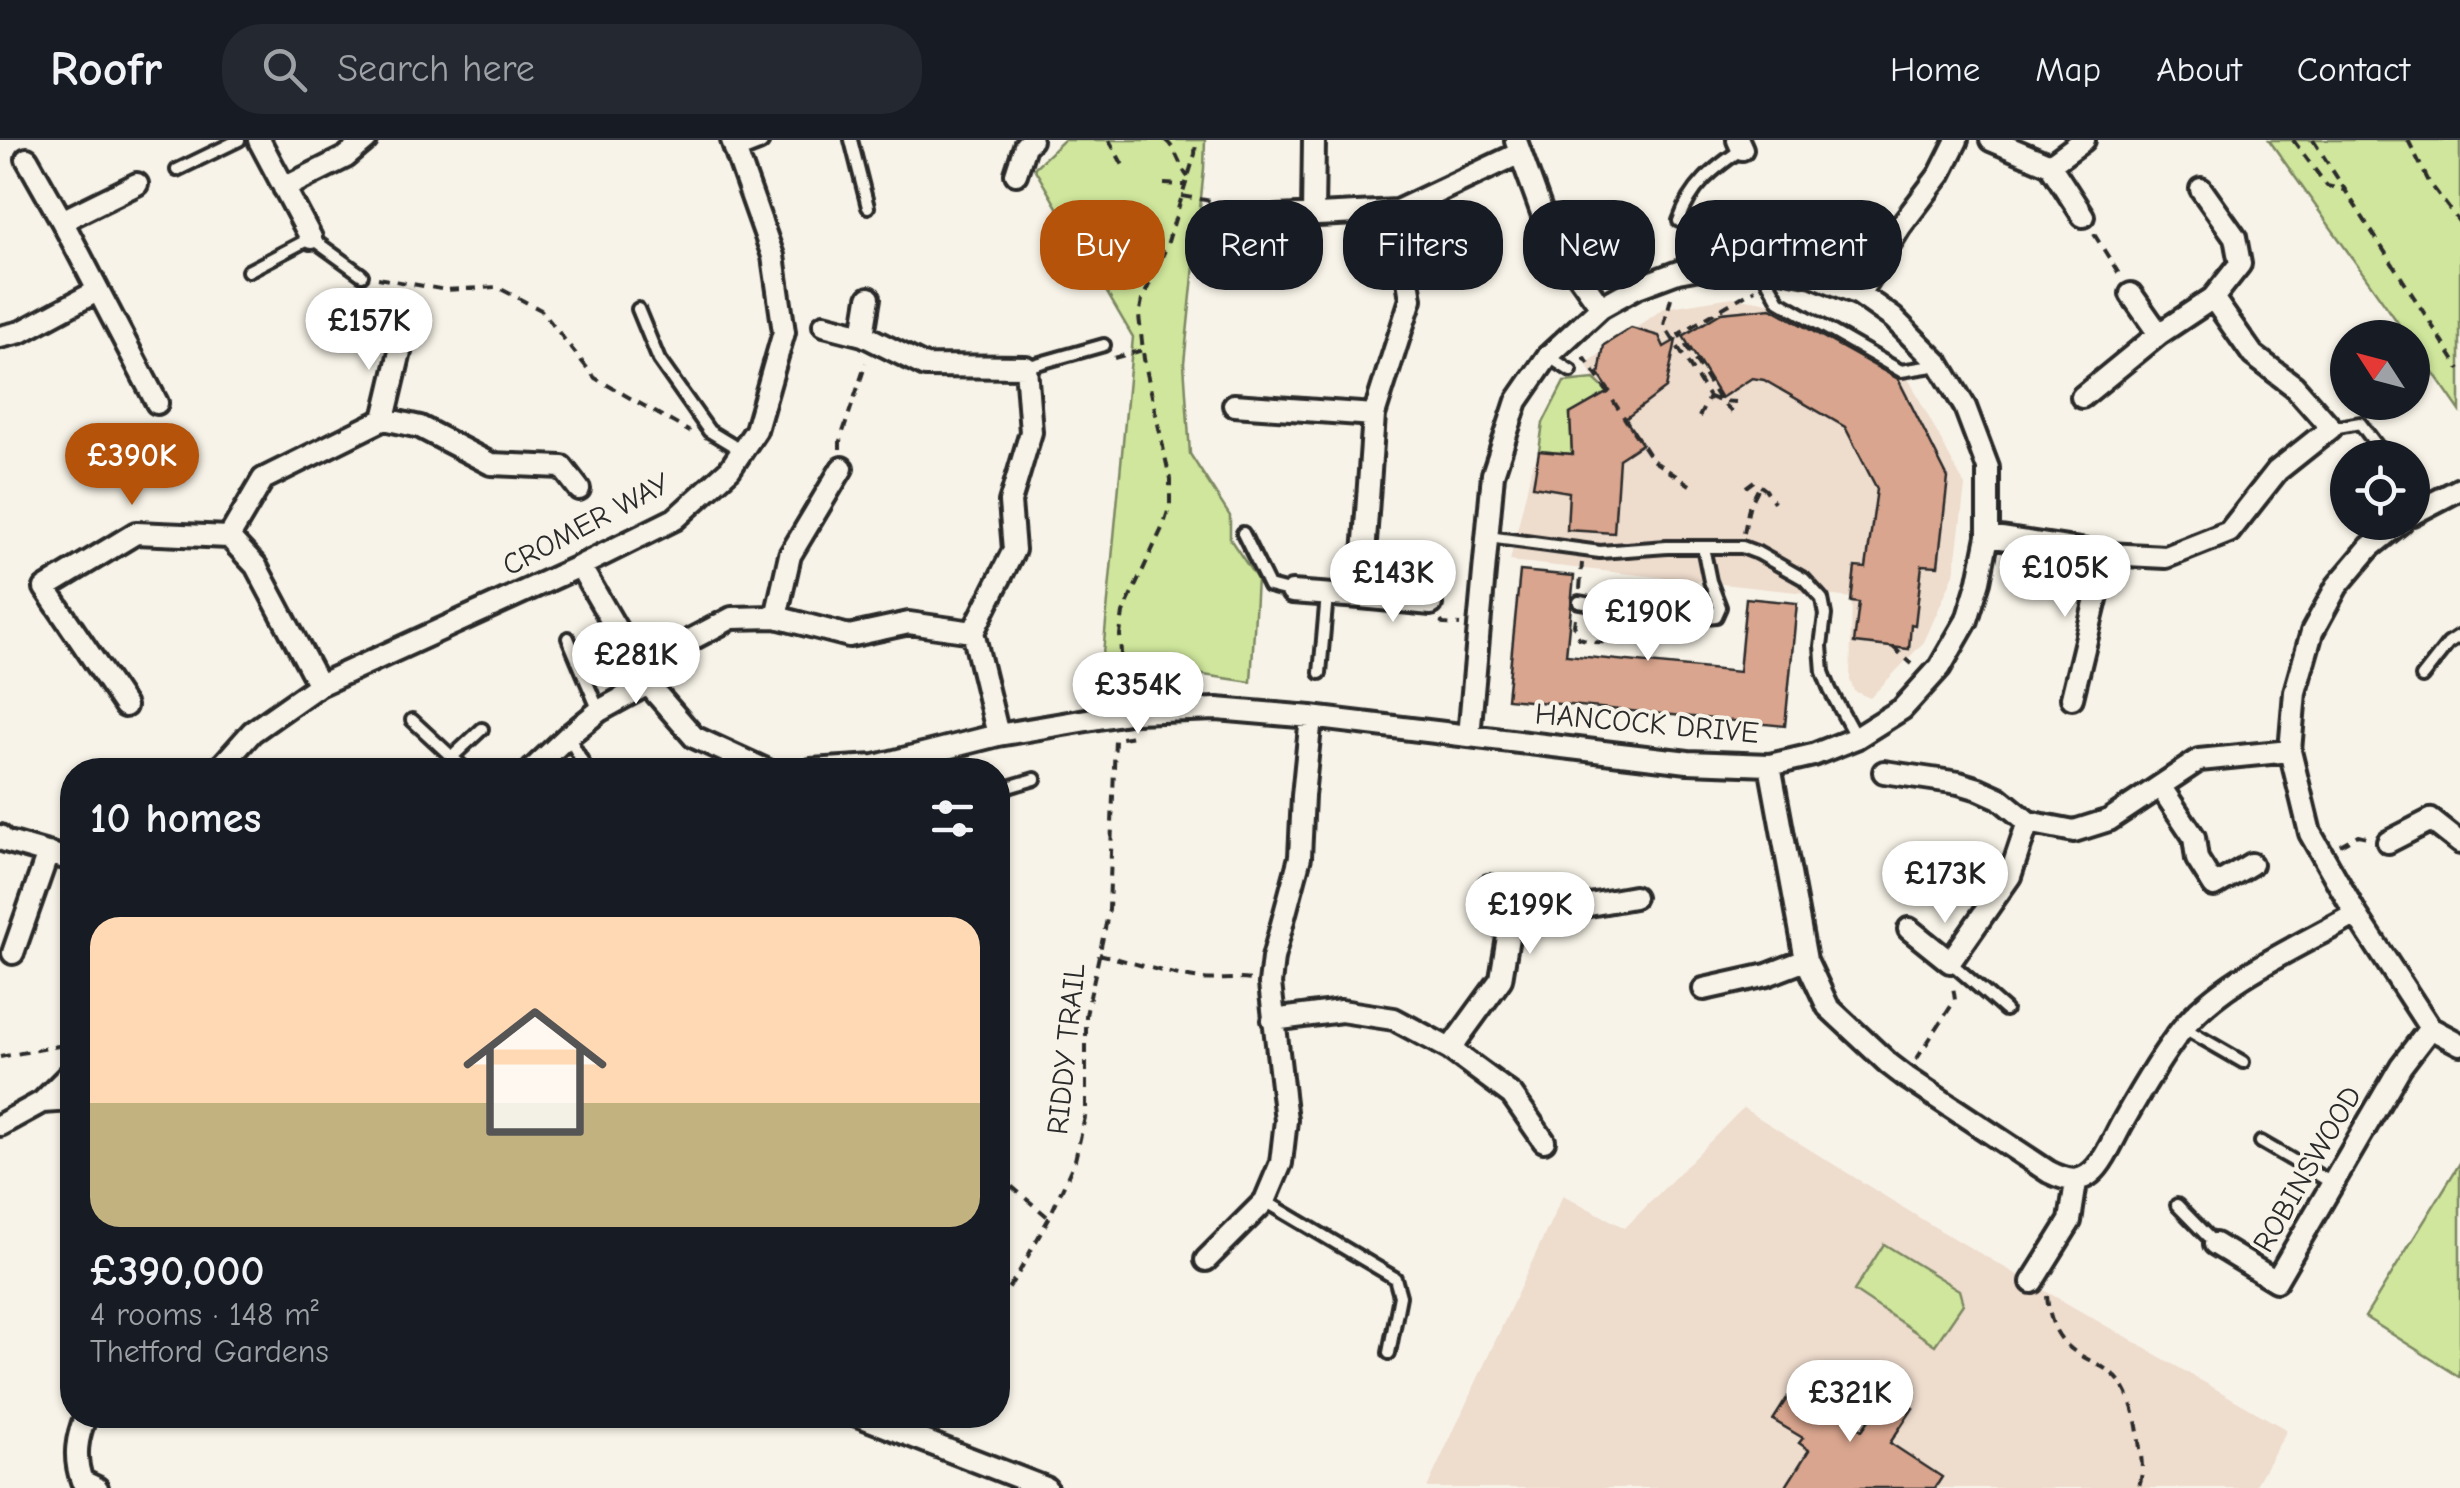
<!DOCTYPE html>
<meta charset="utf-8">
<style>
body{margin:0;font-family:"Comic Neue",sans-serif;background:#242831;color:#f1f3f6;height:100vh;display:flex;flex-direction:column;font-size:38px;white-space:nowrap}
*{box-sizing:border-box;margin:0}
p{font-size:32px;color:#9ea1a6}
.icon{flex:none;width:55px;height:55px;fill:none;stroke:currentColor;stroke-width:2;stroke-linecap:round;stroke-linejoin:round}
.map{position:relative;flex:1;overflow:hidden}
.panel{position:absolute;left:60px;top:618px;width:950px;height:670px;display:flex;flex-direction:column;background:#171b24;border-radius:40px;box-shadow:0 2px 8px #0004}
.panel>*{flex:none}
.guide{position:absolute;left:1040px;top:60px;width:950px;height:90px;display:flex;gap:20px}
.needle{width:65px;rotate:306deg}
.buttons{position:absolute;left:2330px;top:180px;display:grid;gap:20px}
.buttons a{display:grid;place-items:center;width:100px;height:100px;border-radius:50%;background:#171b24;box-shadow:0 2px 8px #0004;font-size:50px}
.price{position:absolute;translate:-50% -85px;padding:0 22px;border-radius:35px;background:#fff;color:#222;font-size:32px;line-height:65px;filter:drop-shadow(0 2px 5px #0008)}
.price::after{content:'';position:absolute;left:50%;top:60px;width:30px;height:22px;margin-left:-15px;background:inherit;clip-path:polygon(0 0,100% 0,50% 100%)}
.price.current{background:#b45309;color:#fff}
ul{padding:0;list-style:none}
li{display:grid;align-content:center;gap:20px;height:530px;padding:0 30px}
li+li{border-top:2px solid #363941}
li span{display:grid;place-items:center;height:310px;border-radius:30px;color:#555}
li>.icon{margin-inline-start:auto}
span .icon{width:180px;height:180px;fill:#fffc;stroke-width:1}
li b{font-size:42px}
h2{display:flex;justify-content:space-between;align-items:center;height:120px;padding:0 30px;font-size:42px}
.chip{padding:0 35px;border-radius:40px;background:#171b24;box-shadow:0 2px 8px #0004;font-size:35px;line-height:90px}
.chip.current{background:#b45309;color:#fff}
header{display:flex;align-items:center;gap:60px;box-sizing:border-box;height:140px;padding:0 50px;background:#171b24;border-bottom:2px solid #363941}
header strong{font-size:48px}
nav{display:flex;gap:55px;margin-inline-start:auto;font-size:35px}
.search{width:700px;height:90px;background:#242831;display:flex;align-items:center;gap:25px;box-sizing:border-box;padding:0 35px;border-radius:40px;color:#9ea1a6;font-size:38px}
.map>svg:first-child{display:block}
.built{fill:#eedccd}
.green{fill:#cfe69c;stroke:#7d8864;stroke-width:2.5}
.building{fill:#d9a58e;stroke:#2b2b2b;stroke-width:2.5}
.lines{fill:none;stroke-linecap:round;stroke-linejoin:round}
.lane-casing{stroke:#2b2b2b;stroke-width:18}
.street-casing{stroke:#2b2b2b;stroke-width:28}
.path{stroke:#2b2b2b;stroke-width:4;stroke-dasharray:10 8;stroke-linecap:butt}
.lane{stroke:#f7f3e8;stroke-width:10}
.street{stroke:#f7f3e8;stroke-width:20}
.labels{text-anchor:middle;stroke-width:8;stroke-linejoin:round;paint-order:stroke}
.street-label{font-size:30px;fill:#2b2b2b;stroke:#f7f3e8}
</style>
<header>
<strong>Roofr</strong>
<div class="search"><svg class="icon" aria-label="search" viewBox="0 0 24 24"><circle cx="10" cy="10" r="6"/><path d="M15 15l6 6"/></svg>Search here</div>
<nav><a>Home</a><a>Map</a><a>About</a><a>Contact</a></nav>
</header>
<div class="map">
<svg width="2460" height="1348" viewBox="0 0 2460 1348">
<rect width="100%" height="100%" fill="#f7f3e8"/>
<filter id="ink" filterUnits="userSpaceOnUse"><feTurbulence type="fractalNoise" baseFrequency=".01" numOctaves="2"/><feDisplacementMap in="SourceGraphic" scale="20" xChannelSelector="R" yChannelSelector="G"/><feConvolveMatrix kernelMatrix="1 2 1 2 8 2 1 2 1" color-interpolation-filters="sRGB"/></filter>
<g filter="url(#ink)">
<path class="built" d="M1733,157L1783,165L1907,236L1965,346L1954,434L1924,502L1870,558L1854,551L1850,540L1852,458L1510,421L1533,322L1572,314L1570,274L1607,252L1594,239L1586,224L1664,168Z
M1743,968L1936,1088L2287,1290L2254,1348H1427L1563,1055L1625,1088Z"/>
<path class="green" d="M1064,0H1205L1204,29L1184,223L1190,314L1230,376V399L1257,439L1251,542L1190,533L1099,556L1133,197L1034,28Z
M2269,0H2460V271L2413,203L2412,198L2408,197Z
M1594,239L1608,252L1570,274L1572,314L1539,311L1543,283L1564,242Z
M2460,1023V1237L2365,1177Z
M1884,1104L1959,1150L1963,1164L1935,1205L1854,1151Z"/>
<path class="building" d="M1771,168L1898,239L1948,338L1938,426L1922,425L1915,485L1911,484L1909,509L1854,503L1859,463L1851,462L1855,427L1866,428L1877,349L1845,287L1764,240L1752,238L1721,258L1683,196L1721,173Z
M1631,188L1659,196L1664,207L1676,200L1666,248L1625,279L1642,304L1619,319L1614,393L1567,390L1569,352L1533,346L1539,311L1572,314L1570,274L1610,251L1599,235L1604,205Z
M1520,431L1574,436L1566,515L1739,532L1746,458L1797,463L1785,586L1507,559Z
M1801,1236L1837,1258L1830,1270L1862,1290L1888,1252L1913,1268L1890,1303L1942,1337L1935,1348H1785L1809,1310L1799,1303L1803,1298L1773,1280Z"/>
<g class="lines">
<g class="lane-casing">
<path id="lane" d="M851,0L868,67
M177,30L239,0
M1679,81C1691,46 1713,29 1742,9
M1760,127L1779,161L1901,231L1939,225
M248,131L311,98L362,135
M638,169L659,220L709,291L742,311
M1548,216L1571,231
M1026,227L1104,205
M2332,288L2360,283L2386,318
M1243,393L1269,446L1292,452
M1488,397L1600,412L1667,407H1742L1758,413L1804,439L1822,459L1825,475L1821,506L1823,532L1830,550L1856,598
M1579,462L1626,470L1663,471L1696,478L1716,476L1720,467L1710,441L1703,407
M568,498L599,571
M1320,533L1327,455
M2422,537L2448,504L2460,496
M412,580L466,630
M568,596L587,630
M452,617L482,589
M998,650L1035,639
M1950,822L2005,870
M2184,888L2243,922
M2261,1002L2332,1043
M1265,1061L1395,1138L1400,1156L1389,1213
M2177,1065L2215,1104"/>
</g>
<g class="street-casing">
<path id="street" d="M259,0L311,98
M1738,0L1742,9
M1991,0L2050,25L2083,76
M1516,1L1550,95L1601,167
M735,9L758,0
M27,19L62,81L157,263
M2050,25L2084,0
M1016,34L1025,6L1031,0
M284,48L346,17L366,0
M2201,49L2235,97L2240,124L2213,158
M1313,76L1314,0
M1278,77L1397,71L1520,13
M62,81L137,44
M1859,154L1900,87L1940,34L1957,0
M824,185L863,195L925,226L1026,227L1031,292L1010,362L1014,410L973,492L998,595
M863,195L869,158
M0,197L21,192L97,151
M2082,257L2159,194
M1234,265L1374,275L1411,159L1397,71
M384,279L403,199
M842,328L790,415L776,477L849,496L909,483L973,492
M2412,374L2460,349
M1988,396L2107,414L2166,417L2229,392L2277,331L2331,288L2294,246L2253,215L2213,158L2159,194L2131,154
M229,397L263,339L384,279L420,287L491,324L562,327L579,349
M580,426L648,544L694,597L766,630
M1292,452L1361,457L1374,275
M1361,457L1431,464
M692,499L732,478L776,477
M2072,558L2107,414
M125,566L45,448L136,393L229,397L256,426L319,545
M1770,625L1806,820L1828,867L1889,924L1906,937L2049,1032C2067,1041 2082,1045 2097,1027C2108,1014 2115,995 2124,980C2141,950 2160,917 2182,889C2220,840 2302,805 2356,774L2310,693L2290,611L2295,552L2312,492L2337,446L2370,407L2401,382
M218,630L252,592L319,545L580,426L675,379L730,329L756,290L784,192L773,116L732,0
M532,630L568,596L599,571L648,544
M811,630L875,626L998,595L1134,572L1217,569L1311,577L1469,596L1688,622L1770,625L1813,615L1856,598L1902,569L1940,527L1967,480L1979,441L1988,396V328L1965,267L1940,225L1893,178L1859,154L1813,135L1759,125L1721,124L1678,132L1635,148L1601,167L1548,216L1517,261L1493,334L1469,596
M1884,632L1959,643L1979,649L1999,658L2028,682L2074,691L2109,680L2199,620L2290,611
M2160,646L2194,697L2197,719L2214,746L2251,724
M0,696L5,701L72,720
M2388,702L2431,680L2460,703
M1489,746L1511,779
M1909,789L1950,822L2010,736L2028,682
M13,813L48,713
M1704,849L1767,835L1806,820
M1273,880L1341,871L1394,879L1450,909L1512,955L1544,1001
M2430,888L2460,904
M1450,909L1501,839L1511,779L1634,757
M42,962L72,960
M0,985L42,962L72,932
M2215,1104L2276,1141L2401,926L2430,888L2356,774
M1206,1120L1265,1061L1281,1023L1286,980L1270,844L1273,818L1300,717L1303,656L1311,577
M2032,1142L2070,1081L2076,1042
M86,1275C77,1297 73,1317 82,1341L97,1348
M857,1275L1046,1348"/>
</g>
<path class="path" d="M1109,0L1125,29
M1165,0C1177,9 1179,26 1188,37
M2293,0L2327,46L2345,50
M2313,0L2460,229
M2408,0L2429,42L2460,83
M1164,44L1184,45
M1182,56L1211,61L1262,66
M2094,94L2121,137
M378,138L446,150L497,147L541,170L595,238L690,292
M1671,158L1664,185L1709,257L1699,277
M1114,218L1143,210
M1583,220L1585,218L1652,320L1690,345
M1709,257L1720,261L1733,273
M1736,262L1720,261L1679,194L1755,149
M840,309V301L866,223
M1746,347L1754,341L1766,350L1774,362
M1744,393L1749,367L1760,345
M1580,449L1582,423
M1575,478L1574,485L1579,498L1594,502L1651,503L1657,498L1660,485
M1441,481L1443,484L1460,485
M1893,507L1912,524
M1123,552L1120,495L1123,473L1164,384L1170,365V339L1144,219L1139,176L1142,160L1166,108L1195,14L1196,0
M2340,705L2358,695L2367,697
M1099,814C1132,822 1169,835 1202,839C1219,841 1233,837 1251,840
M0,917L58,906L72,909
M1916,920L1955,860L1953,846
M998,1035L1049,1078
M2047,1156C2049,1178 2055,1197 2074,1211C2089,1222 2108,1226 2120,1242C2132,1259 2137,1281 2139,1301C2141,1317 2145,1333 2138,1348
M998,1163L1018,1134L1049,1078L1075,1020L1086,973V875L1109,770L1115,599L1134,596V591
M944,1288L950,1275"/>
<use href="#lane" class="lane"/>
<use href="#street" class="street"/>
</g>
</g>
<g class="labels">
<g class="street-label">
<text transform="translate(586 384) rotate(-28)" y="10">CROMER WAY</text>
<text transform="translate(1647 583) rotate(5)" y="10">HANCOCK DRIVE</text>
<text transform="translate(1066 909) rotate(-84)" y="10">RIDDY TRAIL</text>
<text transform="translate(2307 1029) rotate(-60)" y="10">ROBINSWOOD</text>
</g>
</g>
</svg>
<div class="buttons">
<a><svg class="needle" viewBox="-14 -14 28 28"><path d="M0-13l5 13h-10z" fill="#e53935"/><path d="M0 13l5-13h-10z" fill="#9ea1a6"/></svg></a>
<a><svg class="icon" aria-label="locate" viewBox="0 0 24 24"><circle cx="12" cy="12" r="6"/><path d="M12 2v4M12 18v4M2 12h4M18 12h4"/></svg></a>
</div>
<b class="price" style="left:369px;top:233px">£157K</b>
<b class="price current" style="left:132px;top:368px">£390K</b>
<b class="price" style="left:2065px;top:480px">£105K</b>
<b class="price" style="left:1393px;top:485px">£143K</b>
<b class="price" style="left:1648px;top:524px">£190K</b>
<b class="price" style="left:636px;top:567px">£281K</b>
<b class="price" style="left:1138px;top:597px">£354K</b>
<b class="price" style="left:1945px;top:786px">£173K</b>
<b class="price" style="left:1530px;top:817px">£199K</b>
<b class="price" style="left:1850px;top:1305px">£321K</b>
<div class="guide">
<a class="chip current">Buy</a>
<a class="chip">Rent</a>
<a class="chip">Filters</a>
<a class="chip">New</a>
<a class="chip">Apartment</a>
</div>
<section class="panel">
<h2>10 homes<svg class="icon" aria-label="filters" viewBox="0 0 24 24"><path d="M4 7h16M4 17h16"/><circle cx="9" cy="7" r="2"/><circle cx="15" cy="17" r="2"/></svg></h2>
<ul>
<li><span style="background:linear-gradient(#ffd9b3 60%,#c2b280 0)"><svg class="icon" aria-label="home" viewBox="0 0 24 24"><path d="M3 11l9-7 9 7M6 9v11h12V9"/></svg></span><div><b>£390,000</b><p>4 rooms · 148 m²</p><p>Thetford Gardens</p></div></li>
</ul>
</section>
</div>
